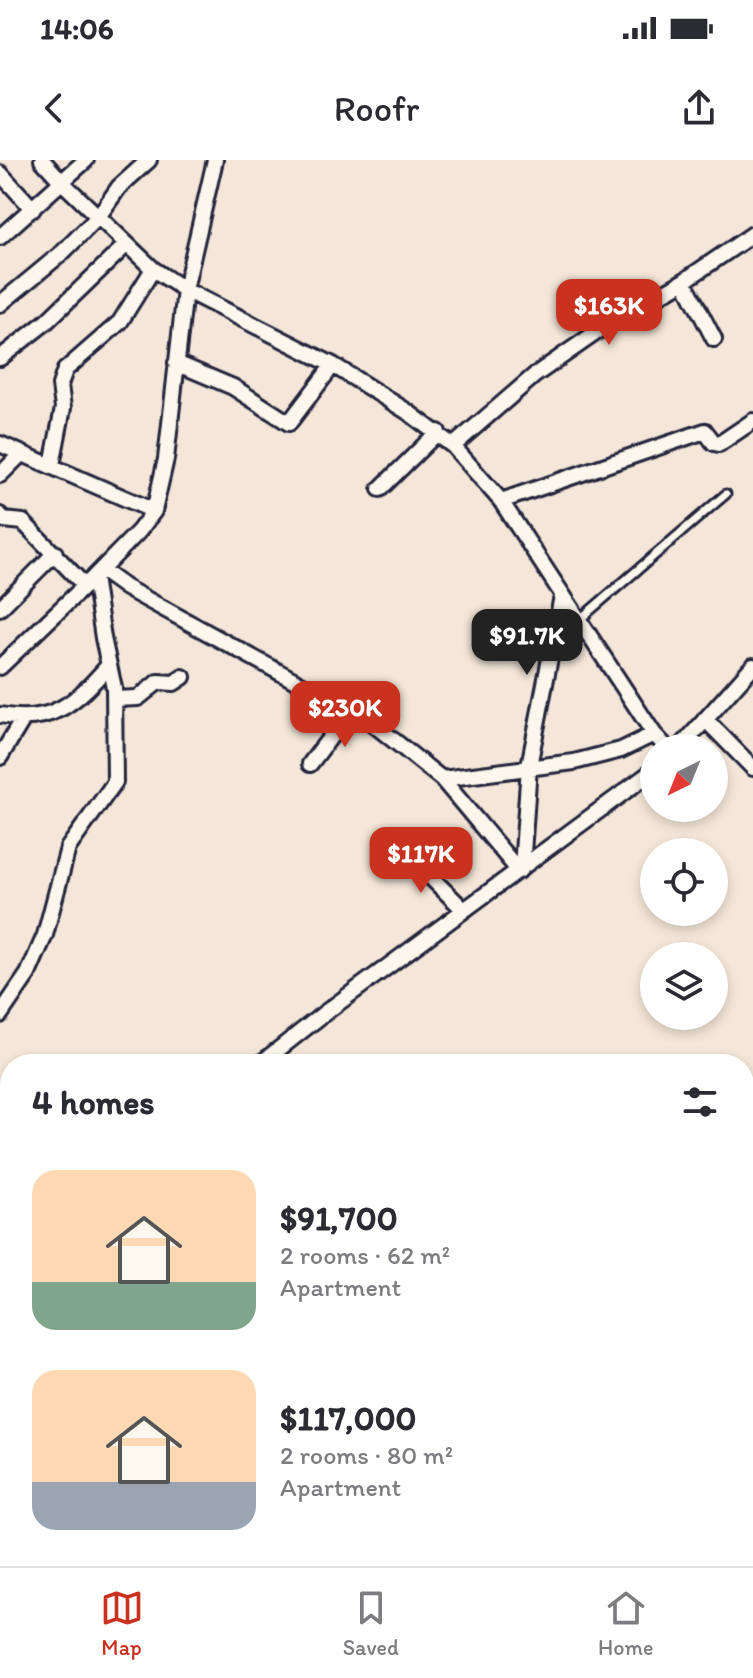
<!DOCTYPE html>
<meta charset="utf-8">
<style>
body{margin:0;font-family:Itim,sans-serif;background:#f2f2f3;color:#2b2b33;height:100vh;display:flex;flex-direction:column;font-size:30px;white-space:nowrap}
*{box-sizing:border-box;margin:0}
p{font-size:26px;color:#7c7c81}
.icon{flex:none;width:44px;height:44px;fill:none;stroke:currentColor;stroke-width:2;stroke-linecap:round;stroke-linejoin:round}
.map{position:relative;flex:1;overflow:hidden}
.panel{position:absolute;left:0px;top:894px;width:754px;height:512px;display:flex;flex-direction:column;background:#fff;border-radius:32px 32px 0 0;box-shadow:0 4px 12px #0003}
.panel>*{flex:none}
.needle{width:52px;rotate:223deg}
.fabs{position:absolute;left:640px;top:574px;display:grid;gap:16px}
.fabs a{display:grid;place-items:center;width:88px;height:88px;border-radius:50%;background:#fff;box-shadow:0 4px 12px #0003;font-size:40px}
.price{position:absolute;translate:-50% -68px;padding:0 18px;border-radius:16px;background:#c8321e;color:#fff;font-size:26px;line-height:52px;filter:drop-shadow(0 2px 4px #0008)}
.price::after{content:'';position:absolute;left:50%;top:48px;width:24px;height:18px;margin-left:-12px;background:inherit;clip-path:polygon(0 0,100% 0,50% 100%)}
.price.on{background:#222;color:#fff}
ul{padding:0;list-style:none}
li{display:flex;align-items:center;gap:24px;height:200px;padding:0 32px}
li span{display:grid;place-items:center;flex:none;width:224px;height:160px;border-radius:24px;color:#555}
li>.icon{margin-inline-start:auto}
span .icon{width:96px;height:96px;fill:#fffc;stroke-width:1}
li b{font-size:34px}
h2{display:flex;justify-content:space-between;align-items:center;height:96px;padding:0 32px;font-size:34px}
.status{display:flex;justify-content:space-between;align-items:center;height:56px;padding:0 40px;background:#fff;direction:ltr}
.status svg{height:22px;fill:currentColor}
header{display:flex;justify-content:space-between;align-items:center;height:104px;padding:0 32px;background:#fff;font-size:36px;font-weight:600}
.tab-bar{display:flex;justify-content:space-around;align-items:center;height:112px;border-top:2px solid #e1e1e2;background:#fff;font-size:22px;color:#7c7c81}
.tab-bar a{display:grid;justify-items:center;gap:4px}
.tab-bar .on{color:#c8321e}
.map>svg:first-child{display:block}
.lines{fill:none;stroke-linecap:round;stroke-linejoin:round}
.service-casing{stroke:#22223b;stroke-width:13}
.minor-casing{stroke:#22223b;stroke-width:20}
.service{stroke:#fbf7ec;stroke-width:7}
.minor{stroke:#fbf7ec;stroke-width:14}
</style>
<div class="status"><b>14:06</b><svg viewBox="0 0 49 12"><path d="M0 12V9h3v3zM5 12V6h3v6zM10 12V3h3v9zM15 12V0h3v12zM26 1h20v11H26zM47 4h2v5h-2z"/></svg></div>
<header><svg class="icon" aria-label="back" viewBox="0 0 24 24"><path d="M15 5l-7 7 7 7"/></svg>Roofr<svg class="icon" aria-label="share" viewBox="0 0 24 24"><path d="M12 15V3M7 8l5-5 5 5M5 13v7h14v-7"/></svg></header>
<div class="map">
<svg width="753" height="1406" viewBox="0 0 753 1406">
<rect width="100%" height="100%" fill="#f4e7d9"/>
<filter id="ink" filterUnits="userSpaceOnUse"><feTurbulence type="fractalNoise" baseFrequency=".0125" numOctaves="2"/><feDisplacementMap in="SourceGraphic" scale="16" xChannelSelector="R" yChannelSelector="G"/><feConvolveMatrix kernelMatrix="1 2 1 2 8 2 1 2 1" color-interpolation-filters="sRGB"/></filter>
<g filter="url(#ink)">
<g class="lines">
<g class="service-casing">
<path id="service" d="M579,460L726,334"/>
</g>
<g class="minor-casing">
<path id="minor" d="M42,0L63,23L153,109L185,130L333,205L408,252L453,286L501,341L654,574L667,588
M0,13L33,49
M0,77L86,0
M684,121L714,179
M0,144L63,92L98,57L119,27L149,0
M0,198L46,162L127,84
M176,203L233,227L289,263L333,205
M0,284L154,351
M453,286L535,215L604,167L684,121L753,74
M52,305L63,248L60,225L65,210L120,162L153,109
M0,315L20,295
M380,329L438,272
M501,341L705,271L714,283L719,284L753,261
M0,355L4,360L23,362L85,426
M101,410L126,428L372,563L442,619L519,711
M0,448L55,393
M0,507L94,417
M115,539L138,538L158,522L174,523L183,517
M0,555C53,565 75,543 108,506
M705,559L753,608
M680,588L753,506
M0,597L23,559
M310,604L350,551
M442,619L574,602L621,590L654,574
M405,692L464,750
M522,708L529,606L562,436
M0,855L28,814L45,775L68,688L115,622L114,528L103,478L94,417L139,371L154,351L166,299L185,130L215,0
M260,904L322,855L654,610
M744,1018L753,1032
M0,1023L10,1027
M744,1054L753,1047
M744,1110L753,1102
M744,1143L753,1153
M744,1215L753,1207
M0,1234L10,1210
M0,1287L10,1293
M744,1302L753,1313
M744,1345L753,1337
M744,1359H753
M10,1371V1385
M13,1396L20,1406
M81,1396L87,1406
M144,1396L152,1406
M517,1396L524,1406
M535,1396L542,1406
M162,1406L175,1396"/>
</g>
<use href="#service" class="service"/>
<use href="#minor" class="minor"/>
</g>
</g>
</svg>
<div class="fabs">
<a><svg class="needle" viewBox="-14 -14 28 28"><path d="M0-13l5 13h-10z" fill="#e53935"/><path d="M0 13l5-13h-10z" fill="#7c7c81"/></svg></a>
<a><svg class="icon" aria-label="locate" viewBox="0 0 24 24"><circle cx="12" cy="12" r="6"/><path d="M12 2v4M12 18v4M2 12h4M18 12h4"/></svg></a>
<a><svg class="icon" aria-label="layers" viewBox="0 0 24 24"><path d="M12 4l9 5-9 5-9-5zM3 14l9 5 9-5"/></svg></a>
</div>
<b class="price" style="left:609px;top:187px">$163K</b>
<b class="price on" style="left:527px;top:517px">$91.7K</b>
<b class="price" style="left:345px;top:589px">$230K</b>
<b class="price" style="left:421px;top:735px">$117K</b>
<section class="panel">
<h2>4 homes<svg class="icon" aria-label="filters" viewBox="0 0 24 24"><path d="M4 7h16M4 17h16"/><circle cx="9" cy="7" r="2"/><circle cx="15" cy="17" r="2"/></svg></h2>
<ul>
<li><span style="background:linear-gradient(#ffd9b3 70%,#7fa58c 0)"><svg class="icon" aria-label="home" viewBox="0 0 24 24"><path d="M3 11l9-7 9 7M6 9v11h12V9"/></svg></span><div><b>$91,700</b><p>2 rooms · 62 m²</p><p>Apartment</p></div></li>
<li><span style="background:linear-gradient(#ffd9b3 70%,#9aa5b1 0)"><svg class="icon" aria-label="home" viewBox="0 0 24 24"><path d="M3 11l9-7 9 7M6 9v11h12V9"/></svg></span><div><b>$117,000</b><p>2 rooms · 80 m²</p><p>Apartment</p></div></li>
</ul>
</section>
</div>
<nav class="tab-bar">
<a class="on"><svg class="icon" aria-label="map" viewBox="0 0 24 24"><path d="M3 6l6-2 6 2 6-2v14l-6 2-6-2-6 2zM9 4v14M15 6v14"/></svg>Map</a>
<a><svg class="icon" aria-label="saved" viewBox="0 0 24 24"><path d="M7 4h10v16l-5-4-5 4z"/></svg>Saved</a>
<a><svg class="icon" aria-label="home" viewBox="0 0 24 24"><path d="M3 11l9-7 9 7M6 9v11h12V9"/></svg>Home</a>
</nav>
